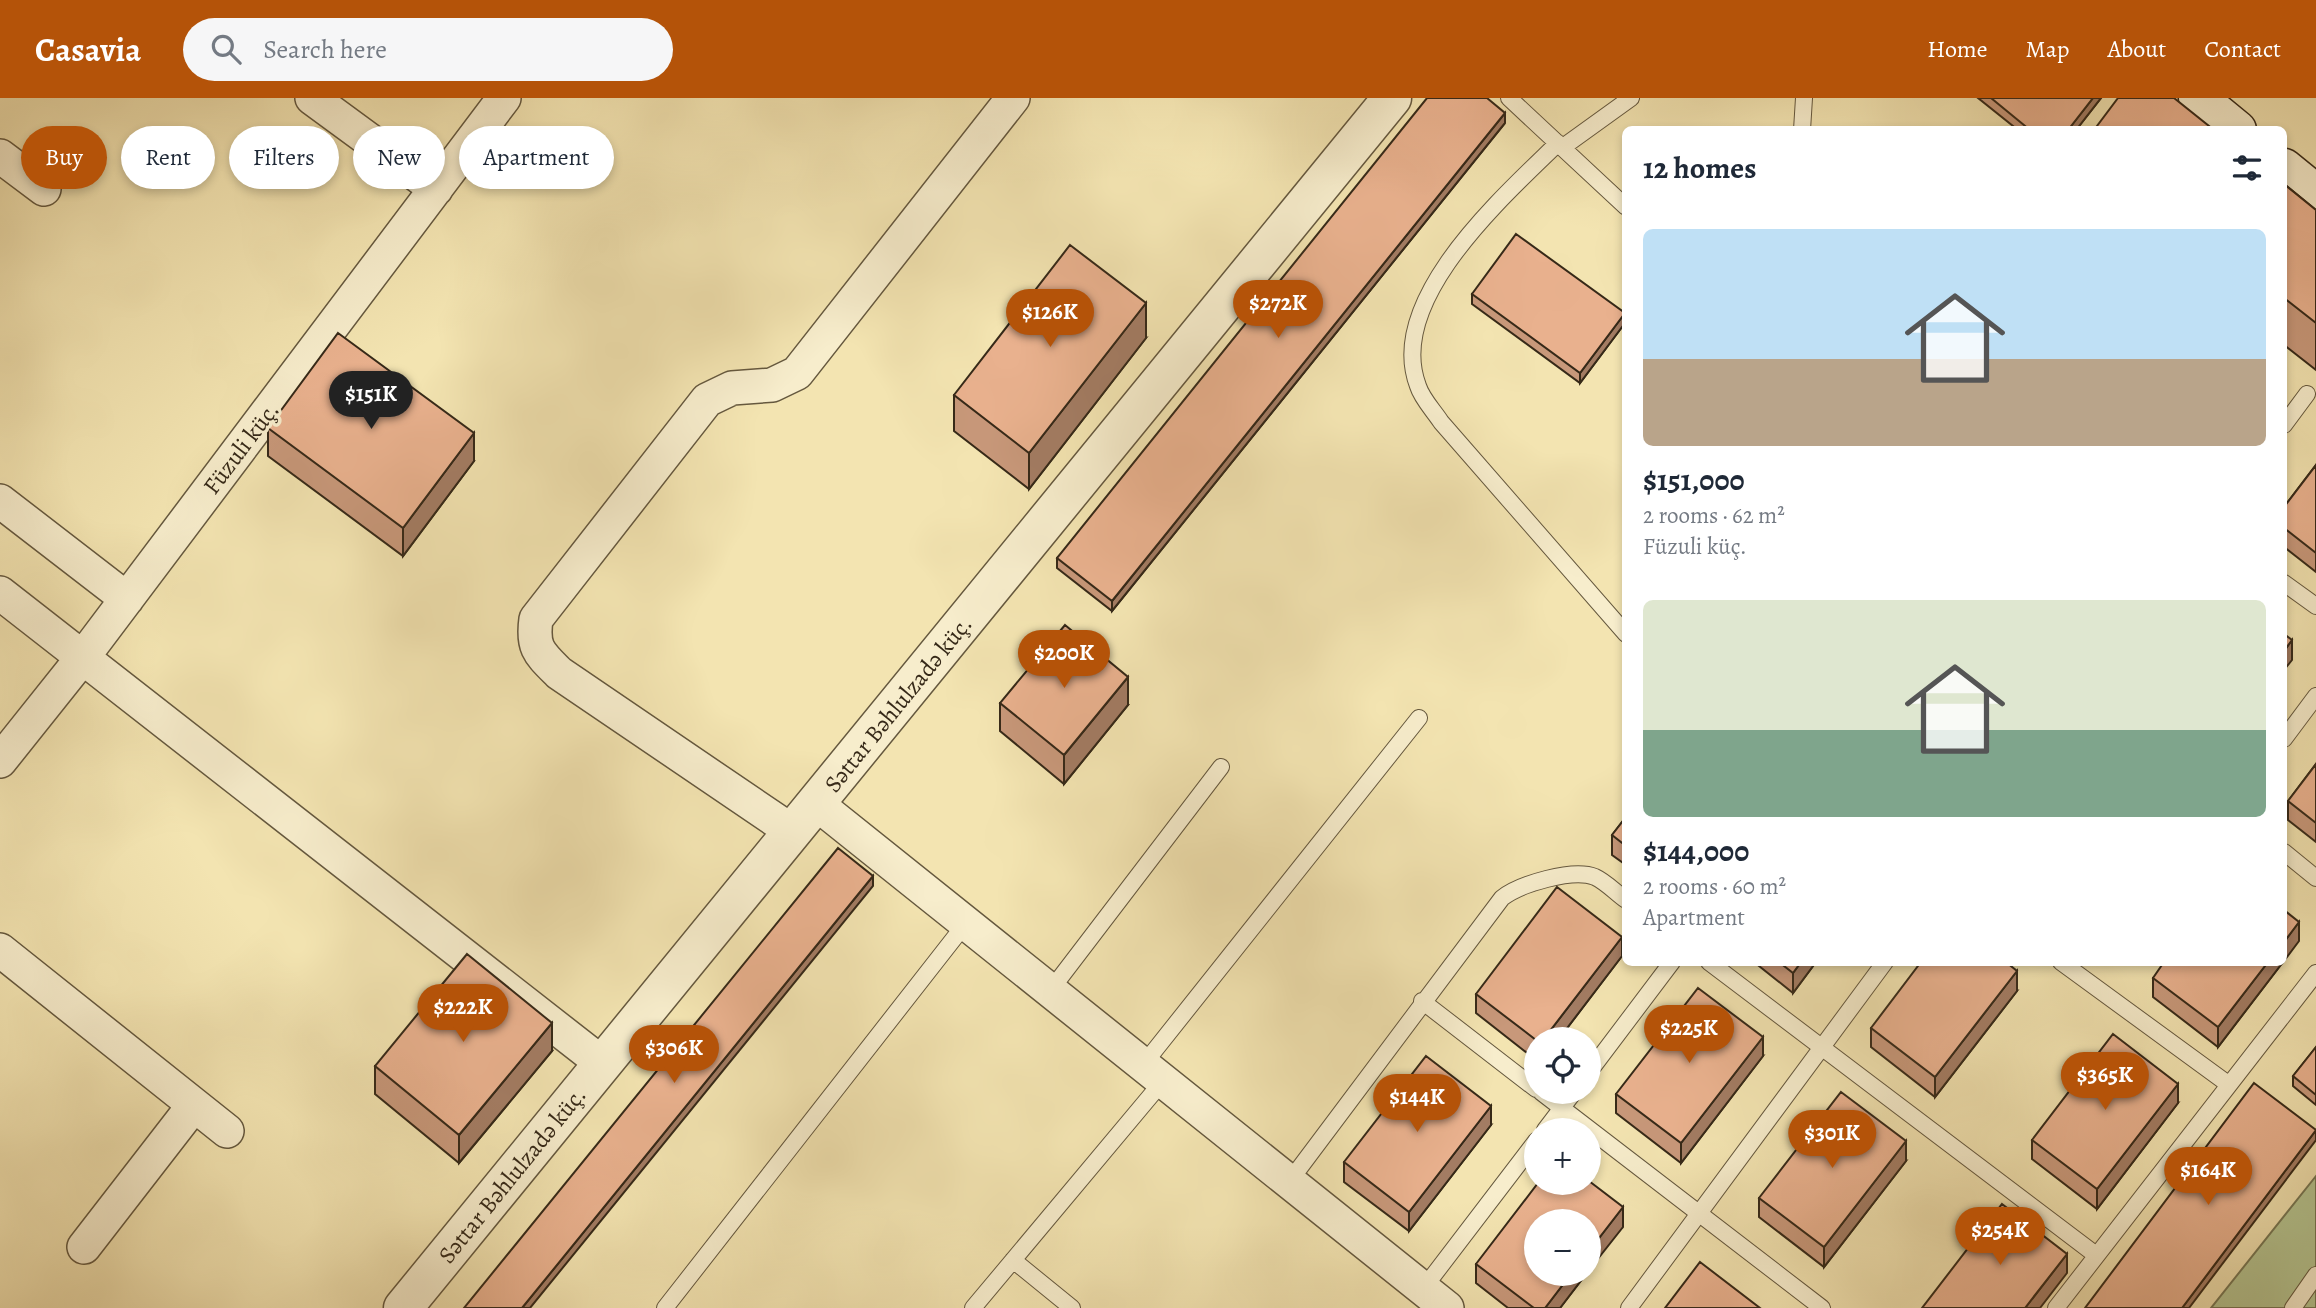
<!DOCTYPE html>
<meta charset="utf-8">
<style>
body{margin:0;font-family:Alegreya,serif;background:#f6f6f7;color:#1f2937;height:100vh;display:flex;flex-direction:column;font-size:26px;white-space:nowrap}
*{box-sizing:border-box;margin:0}
p{font-size:23px;color:#747a83}
.icon{flex:none;width:38px;height:38px;fill:none;stroke:currentColor;stroke-width:2;stroke-linecap:round;stroke-linejoin:round}
.map{position:relative;flex:1;overflow:hidden}
.sheet{position:absolute;left:1622px;top:28px;width:665px;height:840px;display:flex;flex-direction:column;background:#fff;border-radius:10px;box-shadow:0 4px 10px #0003}
.sheet>*{flex:none}
.banner{position:absolute;left:21px;top:28px;width:665px;height:63px;display:flex;gap:14px}
.controls{position:absolute;left:1524px;top:929px;display:grid;gap:14px}
.controls a{display:grid;place-items:center;width:77px;height:77px;border-radius:50%;background:#fff;box-shadow:0 4px 10px #0003;font-size:35px}
.price{position:absolute;translate:-50% -60px;padding:0 16px;border-radius:24px;background:#b45309;color:#fff;font-size:23px;line-height:46px;filter:drop-shadow(0 2px 4px #0008)}
.price::after{content:'';position:absolute;left:50%;top:42px;width:21px;height:16px;margin-left:-10px;background:inherit;clip-path:polygon(0 0,100% 0,50% 100%)}
.price.selected{background:#222;color:#fff}
ul{padding:0;list-style:none}
li{display:grid;align-content:center;gap:14px;height:371px;padding:0 21px}
li span{display:grid;place-items:center;height:217px;border-radius:10px;color:#555}
li>.icon{margin-inline-start:auto}
span .icon{width:126px;height:126px;fill:#fffc;stroke-width:1}
li b{font-size:30px}
h2{display:flex;justify-content:space-between;align-items:center;height:84px;padding:0 21px;font-size:30px}
.chip{padding:0 24px;border-radius:32px;background:#fff;box-shadow:0 4px 10px #0003;font-size:24px;line-height:63px}
.chip.selected{background:#b45309;color:#fff}
header{display:flex;align-items:center;gap:42px;box-sizing:border-box;height:98px;padding:0 35px;background:#b45309;color:#fff}
header strong{font-size:33px}
nav{display:flex;gap:38px;margin-inline-start:auto;font-size:24px}
.search{width:490px;height:63px;background:#f6f6f7;display:flex;align-items:center;gap:18px;box-sizing:border-box;padding:0 24px;border-radius:38px;color:#747a83;font-size:26px}
.map>svg:first-child{display:block}
.green{fill:#b5c591;stroke:#767754;stroke-width:2}
.lines{fill:none;stroke-linecap:round;stroke-linejoin:round}
.service-casing{stroke:#65583e;stroke-width:18}
.minor-casing{stroke:#65583e;stroke-width:36}
.tertiary-casing{stroke:#65583e;stroke-width:41}
.secondary-casing{stroke:#362918;stroke-width:41}
.service{stroke:#f7edcc;stroke-width:16}
.minor{stroke:#f7edcc;stroke-width:33}
.tertiary{stroke:#f7edcc;stroke-width:38}
.secondary{stroke:#f7edcc;stroke-width:38}
.wall{fill:#c8987a;stroke:#362918;stroke-width:2}
.shaded-wall{fill:#a37c63;stroke:#362918;stroke-width:2}
.building{fill:#e9b18e;stroke:#362918;stroke-width:2}
.labels{text-anchor:middle;stroke-width:7;stroke-linejoin:round;paint-order:stroke}
.street-label{font-size:24px;fill:#362918;stroke:#f7edcc}
</style>
<header>
<strong>Casavia</strong>
<div class="search"><svg class="icon" aria-label="search" viewBox="0 0 24 24"><circle cx="10" cy="10" r="6"/><path d="M15 15l6 6"/></svg>Search here</div>
<nav><a>Home</a><a>Map</a><a>About</a><a>Contact</a></nav>
</header>
<div class="map">
<svg width="2316" height="1210" viewBox="0 0 2316 1210">
<rect width="100%" height="100%" fill="#f3e4b1"/>
<filter id="stains"><feTurbulence type="fractalNoise" baseFrequency=".00286" numOctaves="4"/><feColorMatrix values="0 0 0 0 .2 0 0 0 0 .09 0 0 0 0 .02 0 0 0 .5 -.17"/></filter>
<radialGradient id="worn" r=".72"><stop offset=".6" stop-color="#630" stop-opacity="0"/><stop offset="1" stop-color="#630" stop-opacity=".3"/></radialGradient>
<path class="green" d="M2316,1078V1210H2211Z"/>
<g class="lines">
<g class="service-casing">
<path id="service" d="M1509,0L1626,109
M1802,32L1804,0
M1558,45C1504,98 1385,202 1418,288C1422,301 1434,313 1441,324L1626,536
M1563,49L1631,0
M2284,327L2307,296
M2284,485L2316,508
M2284,641L2316,598
M2284,754L2316,780
M1709,864L2096,1157
M2061,864L2228,986
M1050,893L1221,669
M1422,903L1536,991
M1143,967L1419,620
M1589,974L1672,864
M1541,994L1822,1210
M1545,1032L1574,994
M1289,1084L1502,800C1520,786 1573,770 1595,779C1606,784 1616,795 1626,802
M1013,1162L1072,1210
M1423,1191L1536,1043
M665,1210L966,825
M973,1210L1163,983
M1629,1210L1885,864
M2056,1210L2316,875
M2293,1210L2316,1177"/>
</g>
<g class="minor-casing">
<path id="minor" d="M312,0L436,91
M0,58L44,91
M0,403L127,501
M0,495L603,966
M0,663L83,559L504,0
M817,706L1447,1210
M793,734L559,575C539,555 532,550 536,521L707,302L732,290L772,287L797,275L1013,0
M0,852L227,1033
M84,1149L194,1007"/>
</g>
<g class="tertiary-casing">
<path id="tertiary" d="M403,1210L1392,0"/>
</g>
<g class="secondary-casing">
<path id="secondary" d="M2198,0L2237,32
M2284,70L2316,96"/>
</g>
<use href="#service" class="service"/>
<use href="#minor" class="minor"/>
<use href="#tertiary" class="tertiary"/>
<use href="#secondary" class="secondary"/>
</g>
<path class="wall" d="M1978,0H2101L2076,32H2018Z
M1505,25L1112,513L1057,470V460Z
M2284,86L2316,112V272L2284,247Z
M1472,196L1625,225L1580,285L1472,206Z
M1146,240L1029,391L954,333V297Z
M268,330L474,363L403,458L268,358Z
M2316,367V474L2284,449V409Z
M1000,605L1128,607L1064,686L1000,633Z
M2316,666V744L2288,722V703Z
M1626,719V767L1612,757V737Z
M1622,858L1558,942H1536V962L1476,915V896Z
M1754,864H1816L1793,895Z
M2283,864L2218,949L2153,899V880Z
M2017,893L1935,999L1871,949V930Z
M2316,949V1007L2293,988V978Z
M552,953L459,1065L375,996V968Z
M1763,958L1681,1065L1616,1015V996Z
M2178,1005L2097,1111L2032,1061V1042Z
M1491,1027L1409,1133L1344,1084V1064Z
M1906,1063L1824,1169L1759,1119V1100Z
M1623,1129L1536,1176H1586L1560,1210H1508L1476,1185V1166Z"/>
<path class="shaded-wall" d="M2093,0H2101L2076,32H2068Z
M1505,15V25L1112,513V503Z
M1146,205V240L1029,391V355Z
M1625,215V225L1580,285V275Z
M474,335V363L403,458V430Z
M2292,542V562L2284,572V553Z
M1128,579V607L1064,686V657Z
M873,778V788L530,1210H522Z
M2299,824V843L2284,863V844Z
M1622,839V858L1558,942H1543Z
M1801,864H1816L1793,895V875Z
M2268,864H2283L2218,949V929Z
M2017,873V893L1935,999V979Z
M552,925V953L459,1065V1037Z
M1763,939V958L1681,1065V1045Z
M2178,986V1005L2097,1111V1091Z
M1491,1008V1027L1409,1133V1114Z
M2316,1032V1042L2189,1210H2182Z
M1906,1043V1063L1824,1169V1149Z
M1623,1109V1129L1589,1172V1153Z
M2067,1156V1175L2040,1210H2025Z
M1571,1176H1586L1560,1210H1545Z"/>
<path class="building" d="M1427,0H1487L1505,15L1112,503L1057,460Z
M1991,0H2093L2068,32H2030Z
M2118,0H2174L2214,32H2094Z
M2284,86L2316,112V225L2284,200Z
M1516,136L1625,215L1580,275L1472,196Z
M1070,147L1146,205L1029,355L954,297Z
M338,235L474,335L403,430L268,330Z
M2316,367V455L2284,430V409Z
M1065,527L1128,579L1064,657L1000,605Z
M2284,536L2292,542L2284,553Z
M2316,666V725L2288,703Z
M1626,719V748L1612,737Z
M838,750L873,778L522,1210H464Z
M1557,789L1622,839L1543,942H1536L1476,896Z
M2284,812L2299,824L2284,844Z
M467,856L552,925L459,1037L375,968Z
M1779,864H1801L1793,875Z
M1921,864H2006L2017,873L1935,979L1871,930Z
M2164,864H2268L2218,929L2153,880Z
M1698,890L1763,939L1681,1045L1616,996Z
M2113,936L2178,986L2097,1091L2032,1042Z
M2316,949V997L2293,978Z
M1426,958L1491,1008L1409,1114L1344,1064Z
M2254,985L2316,1032L2182,1210H2085Z
M1841,994L1906,1043L1824,1149L1759,1100Z
M1589,1083L1623,1109L1589,1153V1124H1536V1176H1571L1545,1210H1534L1476,1166L1538,1085H1589Z
M2002,1106L2067,1156L2025,1210H1922Z
M1700,1164L1760,1210H1665Z"/>
<g class="labels">
<g class="street-label">
<text transform="translate(241 350) rotate(-53)" y="8">Füzuli küç.</text>
<text transform="translate(898 606) rotate(-51)" y="8">Səttar Bəhlulzadə küç.</text>
<text transform="translate(512 1077) rotate(-51)" y="8">Səttar Bəhlulzadə küç.</text>
</g>
</g>
<rect width="100%" height="100%" filter="url(#stains)"/>
<rect width="100%" height="100%" fill="url(#worn)"/>
</svg>
<div class="controls">
<a><svg class="icon" aria-label="locate" viewBox="0 0 24 24"><circle cx="12" cy="12" r="6"/><path d="M12 2v4M12 18v4M2 12h4M18 12h4"/></svg></a>
<a>+</a>
<a>−</a>
</div>
<b class="price" style="left:1278px;top:242px">$272K</b>
<b class="price" style="left:1050px;top:251px">$126K</b>
<b class="price selected" style="left:371px;top:333px">$151K</b>
<b class="price" style="left:1064px;top:592px">$200K</b>
<b class="price" style="left:463px;top:946px">$222K</b>
<b class="price" style="left:1689px;top:967px">$225K</b>
<b class="price" style="left:674px;top:987px">$306K</b>
<b class="price" style="left:2105px;top:1014px">$365K</b>
<b class="price" style="left:1417px;top:1036px">$144K</b>
<b class="price" style="left:1832px;top:1072px">$301K</b>
<b class="price" style="left:2208px;top:1109px">$164K</b>
<b class="price" style="left:2000px;top:1169px">$254K</b>
<div class="banner">
<a class="chip selected">Buy</a>
<a class="chip">Rent</a>
<a class="chip">Filters</a>
<a class="chip">New</a>
<a class="chip">Apartment</a>
</div>
<section class="sheet">
<h2>12 homes<svg class="icon" aria-label="filters" viewBox="0 0 24 24"><path d="M4 7h16M4 17h16"/><circle cx="9" cy="7" r="2"/><circle cx="15" cy="17" r="2"/></svg></h2>
<ul>
<li><span style="background:linear-gradient(#bfe0f5 60%,#b9a48a 0)"><svg class="icon" aria-label="home" viewBox="0 0 24 24"><path d="M3 11l9-7 9 7M6 9v11h12V9"/></svg></span><div><b>$151,000</b><p>2 rooms · 62 m²</p><p>Füzuli küç.</p></div></li>
<li><span style="background:linear-gradient(#dfe7d0 60%,#7fa58c 0)"><svg class="icon" aria-label="home" viewBox="0 0 24 24"><path d="M3 11l9-7 9 7M6 9v11h12V9"/></svg></span><div><b>$144,000</b><p>2 rooms · 60 m²</p><p>Apartment</p></div></li>
</ul>
</section>
</div>
